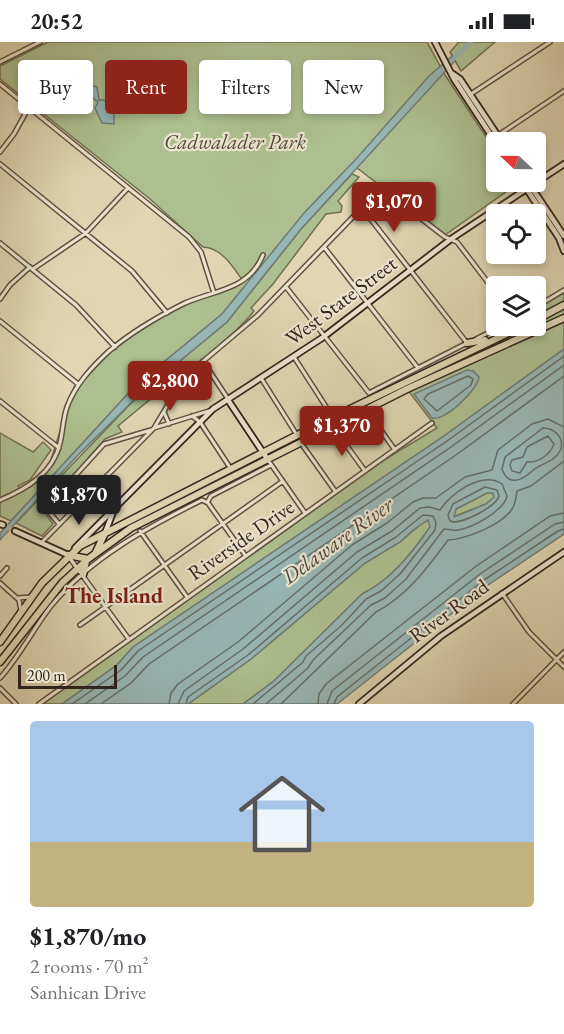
<!DOCTYPE html>
<meta charset="utf-8">
<style>
body{margin:0;font-family:"EB Garamond",serif;background:#f2f2f2;color:#202124;height:100vh;display:flex;flex-direction:column;font-size:22px;white-space:nowrap}
*{box-sizing:border-box;margin:0}
p{font-size:20px;color:#757577}
.icon{flex:none;width:33px;height:33px;fill:none;stroke:currentColor;stroke-width:2;stroke-linecap:round;stroke-linejoin:round}
.map{position:relative;height:662px;overflow:hidden}
.side{display:flex;flex-direction:column;background:#fff;flex:1}
.side>*{flex:none}
.banner{position:absolute;left:18px;top:18px;width:528px;height:54px;display:flex;gap:12px}
.needle{width:39px;rotate:292deg}
.fabs{position:absolute;left:486px;top:90px;display:grid;gap:12px}
.fabs a{display:grid;place-items:center;width:60px;height:60px;border-radius:6px;background:#fff;box-shadow:0 3px 9px #0003;font-size:30px}
.scale{position:absolute;left:18px;bottom:15px;width:99px;box-sizing:border-box;padding-left:6px;border:3px solid #32251d;border-top:0;font-size:16px;line-height:21px;white-space:nowrap;color:#32251d;-webkit-text-stroke:4px #ebe4ce;paint-order:stroke}
.price{position:absolute;translate:-50% -51px;padding:0 14px;border-radius:6px;background:#8f2418;color:#fff;font-size:20px;line-height:39px;filter:drop-shadow(0 2px 3px #0008)}
.price::after{content:'';position:absolute;left:50%;top:36px;width:18px;height:14px;margin-left:-9px;background:inherit;clip-path:polygon(0 0,100% 0,50% 100%)}
.price.active{background:#222;color:#fff}
ul{padding:0;list-style:none}
li{display:grid;align-content:center;gap:12px;height:318px;padding:0 30px}
li span{display:grid;place-items:center;height:186px;border-radius:6px;color:#555}
li>.icon{margin-inline-start:auto}
span .icon{width:108px;height:108px;fill:#fffc;stroke-width:1}
li b{font-size:26px}
.chip{padding:0 21px;border-radius:6px;background:#fff;box-shadow:0 3px 9px #0003;font-size:21px;line-height:54px}
.chip.active{background:#8f2418;color:#fff}
.status{display:flex;justify-content:space-between;align-items:center;height:42px;padding:0 30px;background:#fff;direction:ltr}
.status svg{height:16px;fill:currentColor}
.map>svg:first-child{display:block}
.green{fill:#adbf90;stroke:#707256;stroke-width:1.5}
.water{fill:#97b7b6;stroke:#6f7d79;stroke-width:1.5;fill-rule:evenodd}
.lines{fill:none;stroke-linecap:round;stroke-linejoin:round}
.shore{stroke:#646e6a;stroke-width:1.5}
.canal{stroke:#97b7b6;stroke-width:4}
.secondary-tunnel{stroke:#bdb395;stroke-width:4.5;stroke-dasharray:4.5 2;stroke-linecap:butt}
.street-casing{stroke:#5e5142;stroke-width:6}
.secondary-casing{stroke:#32251d;stroke-width:8}
.highway-casing{stroke:#32251d;stroke-width:9}
.street{stroke:#ebe4ce;stroke-width:3}
.secondary{stroke:#ebe4ce;stroke-width:4.5}
.highway{stroke:#e0d6b3;stroke-width:6}
.labels{text-anchor:middle;stroke-width:4.5;stroke-linejoin:round;paint-order:stroke}
.park-label{font-size:21px;font-style:italic;fill:#514c3a;stroke:#ebe4ce}
.street-label{font-size:21px;fill:#32251d;stroke:#ebe4ce}
.water-label{font-size:22px;font-style:italic;fill:#4b4a43;stroke:#ebe4ce}
.neighbourhood-label{font-size:22px;font-weight:bold;fill:#7a1f14;stroke:#ebe4ce}
</style>
<div class="status"><b>20:52</b><svg viewBox="0 0 49 12"><path d="M0 12V9h3v3zM5 12V6h3v6zM10 12V3h3v9zM15 12V0h3v12zM26 1h20v11H26zM47 4h2v5h-2z"/></svg></div>
<div class="map">
<svg width="564" height="662" viewBox="0 0 564 662">
<rect width="100%" height="100%" fill="#e0d6b3"/>
<filter id="stains"><feTurbulence type="fractalNoise" baseFrequency=".00333" numOctaves="4"/><feColorMatrix values="0 0 0 0 .2 0 0 0 0 .09 0 0 0 0 .02 0 0 0 .5 -.17"/></filter>
<radialGradient id="worn" r=".72"><stop offset=".6" stop-color="#630" stop-opacity="0"/><stop offset="1" stop-color="#630" stop-opacity=".3"/></radialGradient>
<path class="green" d="M48,0H427L445,33L496,110V140H515L517,142L445,193L357,126L320,154L222,272L136,343L11,479L0,474V391L33,410L43,400L51,408L30,438L18,444L22,448L49,424L74,345L112,306L173,267L243,239C233,225 222,206 203,205L150,157L0,37V24Z
M459,0H495L461,29L450,10Z
M352,132L359,135L338,159L342,164L341,170L326,172L273,242L251,266L254,269C230,299 197,321 170,349L164,346L118,384L122,390L105,397L43,468L53,482L42,494L16,481L140,352L227,280L301,187Z
M564,251V259L536,274V267Z
M564,267V273L452,322L314,389L530,284H536V281Z
M564,276V307L444,394L133,605L117,623L62,662H42L384,418L437,386L407,347Z
M487,451H493L494,455L486,462L453,475L456,467Z
M426,478H429L430,485C412,511 391,538 362,552L274,639L243,662H188L251,617L365,521L400,500Z"/>
<path class="water" d="M451,15L454,20L301,187L227,280L140,352L78,413L0,498V491L136,343L222,272L304,171L357,116L429,34Z
M86,41L97,45L99,58H104L114,68V82L102,81L95,66L98,60L84,49Z
M564,307V492L488,543L337,662H243L274,639L362,552C391,538 412,511 430,485L428,478L413,488L400,500L365,521L251,617L188,662H62L117,623L133,605L444,394ZM487,451H493L494,455L486,462L454,475L456,467Z
M467,328L473,329L479,335C478,348 444,380 432,376L414,352Z"/>
<g class="lines">
<path class="shore" d="M468,334L473,337L471,343L437,369L424,357L428,352Z
M543,386C554,386 564,395 561,407C555,421 540,421 531,430C521,439 508,444 502,427L505,415Z
M548,394L554,402C550,413 538,421 527,420L520,431L512,429L510,423L512,418L523,415L527,405Z
M485,445L497,448L499,454C496,465 459,484 450,479L448,473L453,462Z
M72,662L121,628L138,609L447,399L564,314
M85,662L125,634L143,615L451,405L564,323
M101,662L131,641L149,622L456,413L564,334
M169,662L171,651L178,642L238,600L352,503L387,481L413,460L423,456H436L465,435L492,428L498,408L532,382L548,377L564,385
M178,662L184,649L243,607L357,510L392,489L420,466L429,465L440,468C450,452 482,428 502,442L507,454C504,469 472,486 458,488C453,489 448,487 444,487L406,537L385,556L371,563L313,618L308,626L266,662
M186,662L188,655L248,613L362,516L396,495L423,473L433,474L436,481L435,488L400,532L381,549L366,557L342,583L306,614L303,620L253,662
M281,662L376,570C407,554 428,525 448,498C466,497 502,483 512,467C516,461 516,455 517,449L531,444L564,419
M318,662L319,652L326,642L475,525L550,474L564,471
M327,662L332,649L480,532L555,482L564,480
M334,662L337,655L484,538L558,489L564,487"/>
<path class="canal" d="M450,20L471,0"/>
<path class="secondary-tunnel" d="M3,483L15,489"/>
<g class="street-casing">
<path id="street" d="M0,20L40,0
M0,42L189,195L201,210L214,251
M471,52L550,0
M497,94L564,49
M0,110L14,92L29,65
M0,122L132,229L167,271
M362,166L467,301
M0,201L76,263L115,305
M324,205L418,326
M33,227L86,191L128,146
M286,245L369,351L467,301
M0,257L10,243L30,225
M536,265L564,248
M0,279L78,342
M476,297L502,284
M294,315L330,371
M203,319L228,357
M261,336L295,390
M0,359L59,406
M164,370L169,382
M370,373L395,408
M192,374L200,380L229,424
M154,386L212,368
M336,389L365,429
M303,404L335,449
M268,418L305,471
M0,458C27,447 53,431 60,401C63,389 63,376 67,365C75,343 91,326 108,310C130,291 159,274 185,261C215,248 249,248 263,213
M208,459L211,454L271,423
M208,461L245,513
M59,482L46,466L104,402L151,388
M140,489L187,555
M42,500L154,386L179,344L194,327L258,273L379,148H384L445,195L457,200L496,251
M69,515L128,596
M0,534L7,526
M0,541L19,558L21,569
M502,551L529,590L564,625
M18,556L31,555
M80,583L283,439
M0,636C20,614 33,587 51,564C90,516 148,485 202,458L208,461
M0,646L16,662
M39,662L432,381
M513,662L564,610"/>
</g>
<g class="secondary-casing">
<path id="secondary" d="M435,0L454,37L496,101
M453,32L460,37L502,100
M522,140L559,196L564,209
M528,140L564,194
M228,358L268,418
M0,482L3,483
M15,489L68,513
M105,491L115,465
M75,506L213,367L322,296L451,197L564,122
M359,662L441,594L564,510"/>
</g>
<g class="highway-casing">
<path id="highway" d="M536,278L564,263
M467,301L485,298
M96,510L105,491
M68,513L88,517
M83,533L86,519
M0,600L42,541L80,504L321,381L523,284
M0,620L62,541L88,517L131,486L407,347L564,276"/>
</g>
<use href="#street" class="street"/>
<use href="#secondary" class="secondary"/>
<use href="#highway" class="highway"/>
</g>
<g class="labels">
<g class="park-label">
<text x="235" y="107">Cadwalader Park</text>
</g>
<g class="street-label">
<text transform="translate(341 259) rotate(-37)" y="7">West State Street</text>
<text transform="translate(241 498) rotate(-35)" y="7">Riverside Drive</text>
<text transform="translate(449 569) rotate(-36)" y="7">River Road</text>
</g>
<g class="water-label">
<text transform="translate(337 498) rotate(-36)" y="8">Delaware River</text>
</g>
<g class="neighbourhood-label">
<text x="114" y="561">The Island</text>
</g>
</g>
<rect width="100%" height="100%" filter="url(#stains)"/>
<rect width="100%" height="100%" fill="url(#worn)"/>
</svg>
<div class="fabs">
<a><svg class="needle" viewBox="-14 -14 28 28"><path d="M0-13l5 13h-10z" fill="#e53935"/><path d="M0 13l5-13h-10z" fill="#757577"/></svg></a>
<a><svg class="icon" aria-label="locate" viewBox="0 0 24 24"><circle cx="12" cy="12" r="6"/><path d="M12 2v4M12 18v4M2 12h4M18 12h4"/></svg></a>
<a><svg class="icon" aria-label="layers" viewBox="0 0 24 24"><path d="M12 4l9 5-9 5-9-5zM3 14l9 5 9-5"/></svg></a>
</div>
<div class="scale">200 m</div>
<b class="price" style="left:394px;top:191px">$1,070</b>
<b class="price" style="left:170px;top:370px">$2,800</b>
<b class="price" style="left:342px;top:415px">$1,370</b>
<b class="price active" style="left:79px;top:484px">$1,870</b>
<div class="banner">
<a class="chip">Buy</a>
<a class="chip active">Rent</a>
<a class="chip">Filters</a>
<a class="chip">New</a>
</div>
</div>
<section class="side">
<ul>
<li><span style="background:linear-gradient(#a9c7e8 65%,#c2b280 0)"><svg class="icon" aria-label="home" viewBox="0 0 24 24"><path d="M3 11l9-7 9 7M6 9v11h12V9"/></svg></span><div><b>$1,870/mo</b><p>2 rooms · 70 m²</p><p>Sanhican Drive</p></div></li>
</ul>
</section>
